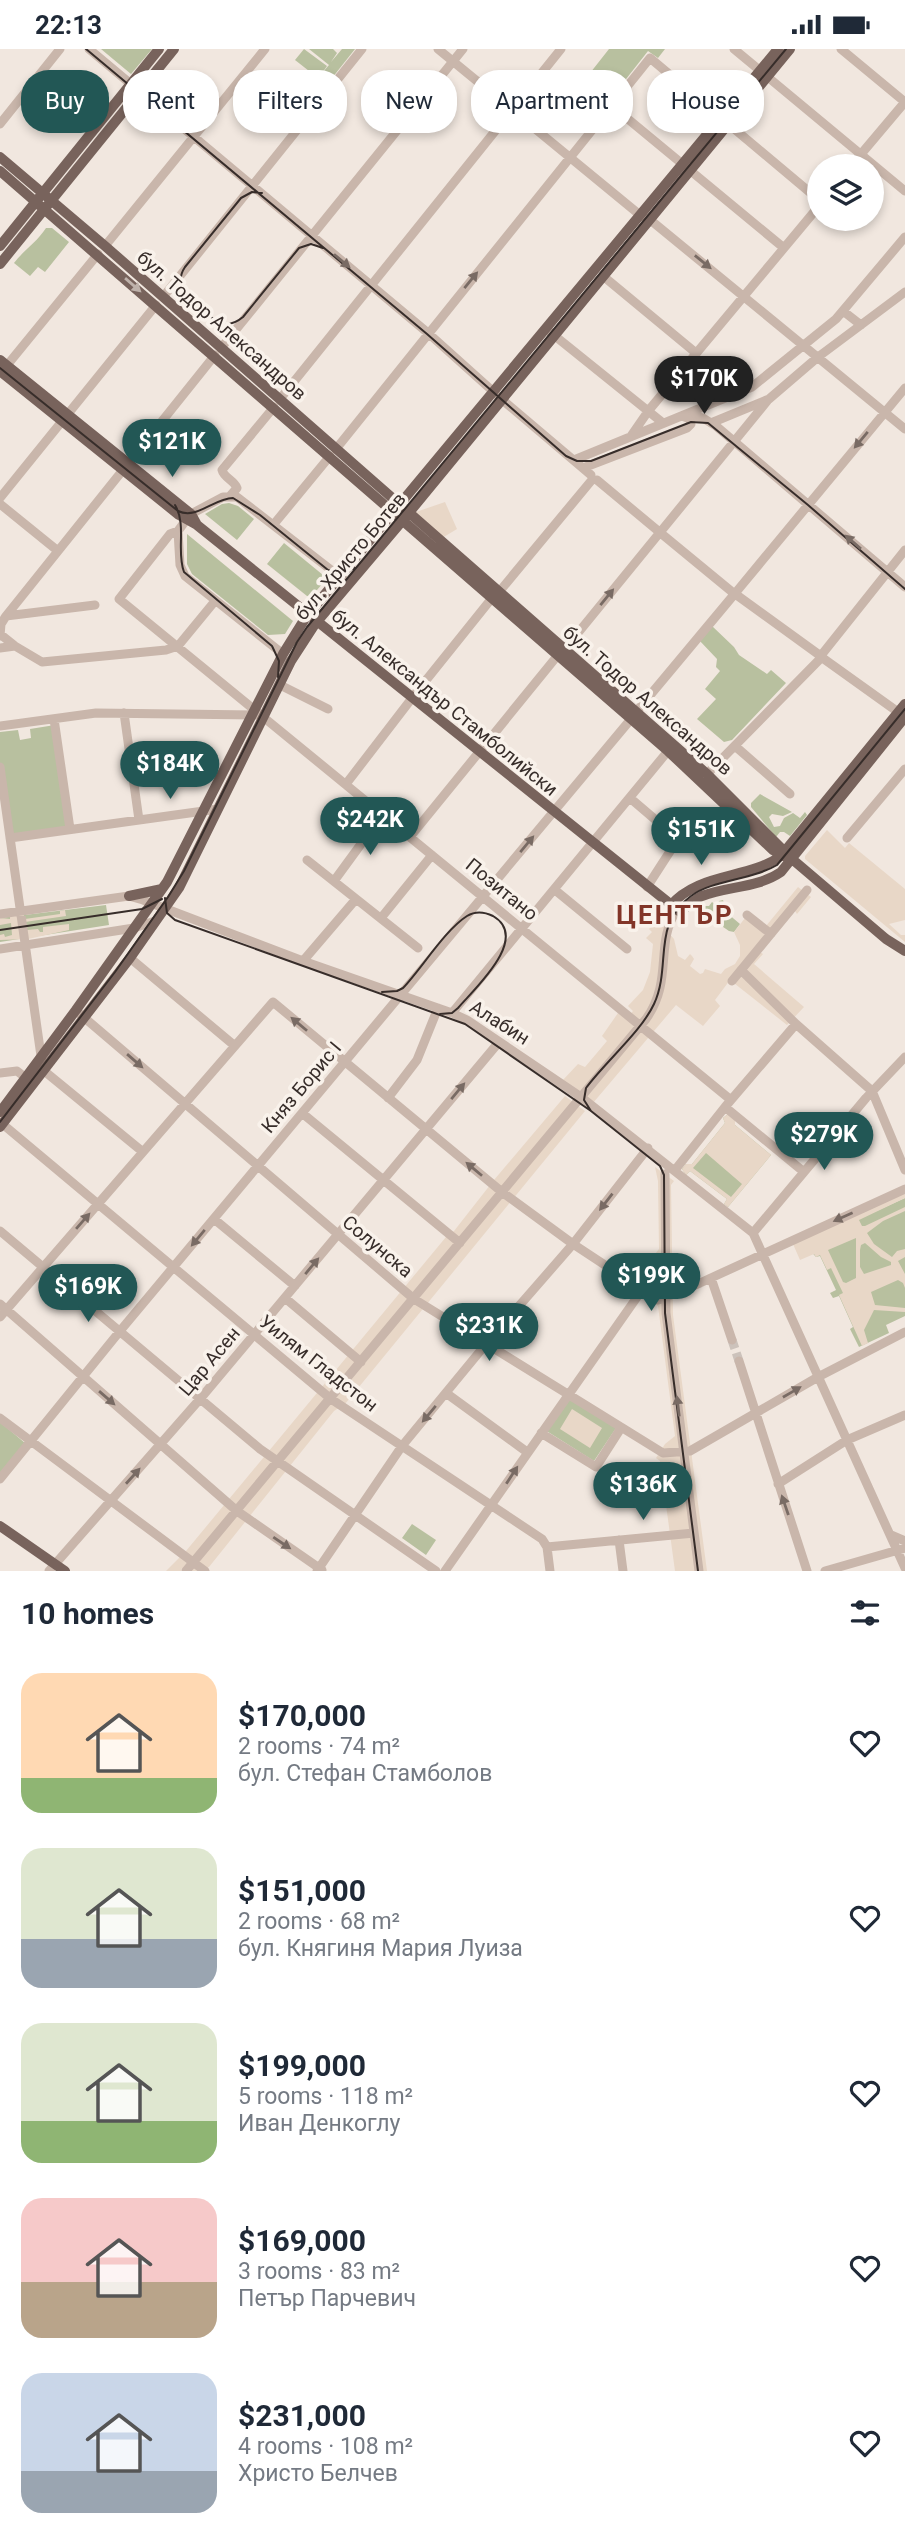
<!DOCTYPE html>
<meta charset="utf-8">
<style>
body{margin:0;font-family:Roboto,sans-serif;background:#f2f2f3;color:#1f2937;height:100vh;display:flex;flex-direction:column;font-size:26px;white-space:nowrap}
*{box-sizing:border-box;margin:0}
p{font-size:23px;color:#747a83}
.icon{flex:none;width:38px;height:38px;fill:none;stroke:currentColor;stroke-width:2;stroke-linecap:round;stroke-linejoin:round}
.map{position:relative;height:1522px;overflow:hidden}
.panel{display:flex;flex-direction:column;background:#fff;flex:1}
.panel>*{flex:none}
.banner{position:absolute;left:21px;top:21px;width:864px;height:63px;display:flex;gap:14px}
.fabs{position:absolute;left:807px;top:105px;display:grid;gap:14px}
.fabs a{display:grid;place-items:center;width:77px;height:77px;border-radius:50%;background:#fff;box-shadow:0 4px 10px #0003;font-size:35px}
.price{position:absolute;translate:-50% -60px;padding:0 16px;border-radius:24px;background:#225755;color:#fff;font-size:23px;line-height:46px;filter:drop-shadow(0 2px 4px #0008)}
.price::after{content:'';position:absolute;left:50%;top:42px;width:21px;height:16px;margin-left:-10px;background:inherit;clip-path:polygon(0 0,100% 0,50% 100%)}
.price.selected{background:#222;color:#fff}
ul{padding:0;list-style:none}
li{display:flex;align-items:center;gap:21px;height:175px;padding:0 21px}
li span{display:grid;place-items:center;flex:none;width:196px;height:140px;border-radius:21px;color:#555}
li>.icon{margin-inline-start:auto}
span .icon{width:84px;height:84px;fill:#fffc;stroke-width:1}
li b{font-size:30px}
h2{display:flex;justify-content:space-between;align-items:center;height:84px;padding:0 21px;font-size:30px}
.chip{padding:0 24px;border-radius:28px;background:#fff;box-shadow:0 4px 10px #0003;font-size:24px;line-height:63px}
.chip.selected{background:#225755;color:#fff}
.status{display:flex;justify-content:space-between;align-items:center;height:49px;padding:0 35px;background:#fff;direction:ltr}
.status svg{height:19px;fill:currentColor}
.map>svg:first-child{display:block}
.green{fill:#b8c09f}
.plaza{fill:#e8d7c7;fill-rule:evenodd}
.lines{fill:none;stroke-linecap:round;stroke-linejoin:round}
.minor-tunnel{stroke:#ccc2bb;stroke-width:9;stroke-dasharray:9 4.5;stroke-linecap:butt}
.minor{stroke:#c9b6ab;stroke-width:9}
.major{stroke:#78635c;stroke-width:10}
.tram{stroke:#372d2a;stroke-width:2}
.oneway{fill:#796b64}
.oneway2{fill:#bfb2ab}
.labels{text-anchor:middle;stroke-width:7;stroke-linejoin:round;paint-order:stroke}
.street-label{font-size:19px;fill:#372d2a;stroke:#f9f2eb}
.district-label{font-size:26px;font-weight:bold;letter-spacing:2px;fill:#823528;stroke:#f9f2eb}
</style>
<div class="status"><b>22:13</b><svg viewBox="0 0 49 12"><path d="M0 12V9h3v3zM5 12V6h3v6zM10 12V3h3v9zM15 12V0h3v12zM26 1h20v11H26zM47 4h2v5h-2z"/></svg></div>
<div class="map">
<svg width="905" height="1522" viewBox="0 0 905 1522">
<rect width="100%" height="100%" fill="#f1e7df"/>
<path class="green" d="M101,0H152L131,25Z
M304,0L327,17L322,24L329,16L309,0H333L337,4L331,13L342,0H355L298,72L289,65L318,29L295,11Z
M609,0H665L658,9L648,2L608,53L583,33Z
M46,179H52L69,193L45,223L38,218L30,227L14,214C24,201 37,193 46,179Z
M229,454L238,457L254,470L237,491L205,465L222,455Z
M187,485L293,572L285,585L268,586L192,525L187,515Z
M284,494L323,526V534L311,548L307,547L267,515Z
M712,577L734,598L739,606L767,625L771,621L786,634L732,691L724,693L697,670L716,650L705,640L720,622L716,618L717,610L699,591Z
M55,676L70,780L10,789L0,718V683L18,681L20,691L31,689L30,680Z
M760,745L792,763L783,767L772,765L769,768L774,778L780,777L784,769L793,764L800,769L805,763L807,766L790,787L784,783H780L776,788L751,758V754Z
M723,851L725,857L730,860L727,864L740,875L734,883L729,882L704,865L701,860L702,857H709L712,853L717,857L719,852Z
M106,856L109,876L0,893V869Z
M728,1065L735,1070V1076L771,1106L728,1158L724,1155L727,1150L690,1122L686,1126L682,1120L686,1115H692L725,1074L723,1069Z
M905,1149V1267L886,1276L889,1284L859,1298L850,1280L853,1278L839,1247L833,1249L830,1244L836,1241L820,1207L816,1208L804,1195Z
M567,1348L616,1379L594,1412L545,1381Z
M0,1373L25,1394L0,1424Z
M412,1475L436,1491L426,1506L402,1489Z"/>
<path class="plaza" d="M445,453L457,480L442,489L413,464Z
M827,781L845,799L849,794L905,840V871L889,875L901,886H905V893L805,810V807Z
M798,838L811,848L797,865L795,862L760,903L763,905L754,915L804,958L787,976L730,931L715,951L720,957L703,977L676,956L593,1054L562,1032L578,1015L585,1018L607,992L602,987L618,964L626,970L633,962L628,957L643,941L650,923L653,895L646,889L652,883L649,880L653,876L646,870L651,863L674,890L678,907L685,911L690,905L692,907L694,910L690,917L700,925L703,924L705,920L721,925L725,920L735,915L740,907V896L734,883L749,864L766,877Z
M65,861L66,867L25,873L27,881L38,880L40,883H43V878L69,875V881L28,890L0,891V886L4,885L5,888L12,886L11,874L0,876V869L10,870V866L23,864L25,870L60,865V862Z
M565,1047L585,1062L345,1355L334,1362L209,1518L202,1522H182L181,1519V1522H166L186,1502L446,1188L454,1182L494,1131Z
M728,1065L735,1070V1076L771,1106L728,1158L724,1155L727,1150L690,1122L686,1126L682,1120L686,1115H692L725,1074L723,1069ZM706,1104L742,1135L731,1148L693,1119Z
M655,1118L674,1132L671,1136L673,1266L707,1522H675L660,1412L656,1409L665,1395L675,1387L658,1257L634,1241L635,1231L659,1200L658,1132Z
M905,1144V1149L859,1171L862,1177H865L905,1158V1162L883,1172L867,1184L874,1195L892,1208L897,1202L905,1200V1208L898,1212L905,1225V1239L903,1234L898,1231L871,1243L875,1256L905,1259V1263L874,1261L864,1281L868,1294L862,1297L839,1246L843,1244L831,1219L827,1221L820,1206L816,1208L814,1205L800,1211L793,1195ZM856,1189V1229L846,1234L843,1233L828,1201ZM865,1194L881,1208L891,1213V1216L864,1225L860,1218V1201L861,1196Z
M572,1360L602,1379L590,1399L560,1380Z"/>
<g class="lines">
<path class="minor-tunnel" d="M732,1291L739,1312"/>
<path class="minor" d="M89,0L428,284L506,354L591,426
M438,0L640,166L654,174L905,380
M734,0L905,142
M841,0L905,53
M611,56L784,199
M0,75L60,0
M851,117L905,53
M105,197L265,0
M603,227L696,304
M163,248L362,0
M843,262L861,276
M550,283L663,374
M221,299L463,0
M4,320L98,205
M280,350L561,0
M687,366L703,369L716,377L905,538
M711,374L769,350L818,308L905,243
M631,387L649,361L819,157
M336,400L650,9L819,151
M574,411L752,338L836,270L905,188
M583,419L687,379L691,375L690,370L682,367
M597,431L657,481
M230,447L237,439C234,431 224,429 222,421L274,358
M0,449L156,256
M0,455L58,502
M191,465L223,448H237L344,531
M186,471L178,482L180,516L185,527L283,605
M274,475L330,407
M662,481L768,351
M178,482L170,485L119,550L731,1051
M663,486L731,542
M737,542L905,339
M499,543L591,432
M738,547L818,605
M6,567L95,556
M0,585L15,597L42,613L166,601L178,597L215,552
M0,587L1,575L6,567L215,306
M0,599L15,597
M564,601L657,487
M823,604L905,501
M824,610L898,663
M280,636L328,660
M636,663L732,548
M124,664L139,771
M54,670L70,780
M0,677L96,664L255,666
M735,697L790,745
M0,718L43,1021L143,1103
M707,725L819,611
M346,735L419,640L492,549
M630,749L678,790L647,838
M410,788L558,606
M10,789L218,760
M847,789L905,720
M307,811L418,899
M334,832L383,765
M555,841L627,900
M0,865L129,847L143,851L303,912L452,964L467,971L581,1048L753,1184L905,1519
M747,866L771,885
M381,869L432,806
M0,900L134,879L155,872
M130,909L235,997
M303,912L356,850
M741,921L796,975L872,1042L905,1121
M732,932L807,841
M452,964L668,702
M80,965L414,1250L663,1404L690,1402L818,1328L905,1283
M0,1024L17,1022L26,1029
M388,1049L417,1011L438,959
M725,1058L804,1123
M302,1064L460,1194
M0,1073L331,1350L542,1490L547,1498
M675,1121L725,1058L796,975
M665,1125L666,1264L699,1522
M214,1170L295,1237
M0,1182L260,1400L436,1522
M753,1184L866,1049L905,1008
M711,1229L732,1291
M285,1249L361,1313
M0,1255L237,1462L322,1521
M0,1268L273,953L502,1143L573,1195L658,1251L700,1234L905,1140
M739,1312L807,1522
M446,1344L527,1403
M0,1369L205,1522
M541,1384L596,1418L621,1379
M0,1430L120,1282L631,670
M778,1435L847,1391L905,1366
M891,1486L905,1492
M619,1491L623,1522
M547,1498L694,1484
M547,1498L550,1522
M49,1522L200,1350L499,993
M186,1522L646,970C674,931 654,894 677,861
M317,1522L402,1397L486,1295L573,1195L648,1099
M445,1522L642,1241
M825,1522L905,1499"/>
<path class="major" d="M0,108L105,197L707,725L792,810L886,890L905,902
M0,122L668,702L773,801L790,810
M0,197L159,0
M0,215L174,0
M0,311L191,465L197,476
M0,322L179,466L197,476L679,862C688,859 693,851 702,847C728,837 758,839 781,823L905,668
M129,847L162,840
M670,857C699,823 747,831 781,807L905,655
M0,1063L76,961L167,833L283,605L306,568L778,0
M0,1078L130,909L179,839L291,612L315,575L403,471L790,0
M0,1477L65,1522"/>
<path class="tram" d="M86,0L427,285L566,407L577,412H591L691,373L708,374L808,456L905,540
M262,144L252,143L241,149L185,218C181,224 179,231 182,239C185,247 214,273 223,275C231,276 237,273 243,268L299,199L311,195L323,199
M0,319L178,462C197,471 214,449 233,449L260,466L328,521L339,524L355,519
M175,456C187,476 176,502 184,523L272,597L279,612L278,628
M165,849L167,864L175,871L465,975L591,1062L660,1117L664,1126L665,1264L698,1522
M0,881L142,860L162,850
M382,943L397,942L403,939C422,919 445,881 467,867C475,862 485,863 493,867C531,889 474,940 458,959L452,964L440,965
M591,1062L584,1051L586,1039C605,1013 641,983 654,955C672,916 651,876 691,847C712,831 752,831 777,816L905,660
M0,1073L115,923L168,848L184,822L297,593L307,578L786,0"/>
</g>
<defs><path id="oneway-solid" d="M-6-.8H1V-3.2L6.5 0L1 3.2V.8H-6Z" transform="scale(1.75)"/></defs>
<g class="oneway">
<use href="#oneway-solid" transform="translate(342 212) rotate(40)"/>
<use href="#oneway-solid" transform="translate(703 213) rotate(39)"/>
<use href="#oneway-solid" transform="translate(471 231) rotate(-51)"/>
<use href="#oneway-solid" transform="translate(861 391) rotate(130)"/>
<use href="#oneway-solid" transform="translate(853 493) rotate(-139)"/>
<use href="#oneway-solid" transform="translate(607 548) rotate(-51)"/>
<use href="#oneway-solid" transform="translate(527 795) rotate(-50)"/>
<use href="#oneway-solid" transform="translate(299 975) rotate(-140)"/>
<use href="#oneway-solid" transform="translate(135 1012) rotate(41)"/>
<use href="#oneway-solid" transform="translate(458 1042) rotate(-50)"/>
<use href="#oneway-solid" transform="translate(474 1120) rotate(-140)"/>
<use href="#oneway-solid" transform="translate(606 1153) rotate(128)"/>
<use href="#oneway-solid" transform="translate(843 1168) rotate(156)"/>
<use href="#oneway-solid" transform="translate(83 1172) rotate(-49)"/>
<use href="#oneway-solid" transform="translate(198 1189) rotate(130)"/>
<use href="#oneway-solid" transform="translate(312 1217) rotate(-50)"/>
<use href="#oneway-solid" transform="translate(792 1343) rotate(-30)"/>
<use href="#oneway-solid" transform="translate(107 1349) rotate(41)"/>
<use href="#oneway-solid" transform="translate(678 1357) rotate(-97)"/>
<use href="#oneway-solid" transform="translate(429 1365) rotate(130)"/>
<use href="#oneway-solid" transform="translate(512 1426) rotate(-57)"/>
<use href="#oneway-solid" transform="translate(133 1427) rotate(-48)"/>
<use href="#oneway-solid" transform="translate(785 1456) rotate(-109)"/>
<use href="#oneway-solid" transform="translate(282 1494) rotate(34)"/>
</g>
<use class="oneway2" href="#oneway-solid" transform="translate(133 236) rotate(41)"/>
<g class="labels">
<g class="street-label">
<text transform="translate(222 276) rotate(41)" y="7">бул. Тодор Александров</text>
<text transform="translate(350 507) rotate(-50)" y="7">бул. Христо Ботев</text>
<text transform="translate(648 651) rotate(41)" y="7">бул. Тодор Александров</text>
<text transform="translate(445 653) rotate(39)" y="7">бул. Александър Стамболийски</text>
<text transform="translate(502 840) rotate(39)" y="7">Позитано</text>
<text transform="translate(500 973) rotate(32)" y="7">Алабин</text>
<text transform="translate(301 1038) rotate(-50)" y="7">Княз Борис I</text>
<text transform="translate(378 1197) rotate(40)" y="7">Солунска</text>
<text transform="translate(209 1312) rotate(-50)" y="7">Цар Асен</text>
<text transform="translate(319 1314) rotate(38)" y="7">Уилям Гладстон</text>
</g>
<g class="district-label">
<text x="675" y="875">ЦЕНТЪР</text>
</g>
</g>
</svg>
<div class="fabs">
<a><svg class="icon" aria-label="layers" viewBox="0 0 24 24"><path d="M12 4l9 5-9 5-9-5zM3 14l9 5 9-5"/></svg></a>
</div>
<b class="price selected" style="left:704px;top:367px">$170K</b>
<b class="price" style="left:172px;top:430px">$121K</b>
<b class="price" style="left:170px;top:752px">$184K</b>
<b class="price" style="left:370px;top:808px">$242K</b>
<b class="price" style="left:701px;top:818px">$151K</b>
<b class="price" style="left:824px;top:1123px">$279K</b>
<b class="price" style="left:651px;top:1264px">$199K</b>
<b class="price" style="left:88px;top:1275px">$169K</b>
<b class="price" style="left:489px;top:1314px">$231K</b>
<b class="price" style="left:643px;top:1473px">$136K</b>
<div class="banner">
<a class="chip selected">Buy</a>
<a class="chip">Rent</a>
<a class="chip">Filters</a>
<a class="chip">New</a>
<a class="chip">Apartment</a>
<a class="chip">House</a>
</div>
</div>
<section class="panel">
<h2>10 homes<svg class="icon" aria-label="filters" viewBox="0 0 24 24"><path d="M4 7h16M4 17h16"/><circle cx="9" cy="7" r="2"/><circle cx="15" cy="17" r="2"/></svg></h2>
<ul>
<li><span style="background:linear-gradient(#ffd9b3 75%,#8fb573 0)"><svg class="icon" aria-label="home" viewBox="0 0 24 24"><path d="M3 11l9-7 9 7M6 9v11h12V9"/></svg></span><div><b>$170,000</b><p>2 rooms · 74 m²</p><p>бул. Стефан Стамболов</p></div><svg class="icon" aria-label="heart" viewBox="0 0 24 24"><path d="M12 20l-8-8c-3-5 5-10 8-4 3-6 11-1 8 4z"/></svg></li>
<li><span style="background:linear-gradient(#dfe7d0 65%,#9aa5b1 0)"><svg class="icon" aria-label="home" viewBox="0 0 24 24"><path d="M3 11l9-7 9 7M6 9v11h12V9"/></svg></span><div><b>$151,000</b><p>2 rooms · 68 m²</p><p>бул. Княгиня Мария Луиза</p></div><svg class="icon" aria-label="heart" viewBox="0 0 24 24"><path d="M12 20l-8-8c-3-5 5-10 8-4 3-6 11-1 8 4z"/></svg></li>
<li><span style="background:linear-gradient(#dfe7d0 70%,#8fb573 0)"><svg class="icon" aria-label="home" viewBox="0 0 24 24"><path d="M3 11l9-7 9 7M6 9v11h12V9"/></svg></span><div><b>$199,000</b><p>5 rooms · 118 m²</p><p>Иван Денкоглу</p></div><svg class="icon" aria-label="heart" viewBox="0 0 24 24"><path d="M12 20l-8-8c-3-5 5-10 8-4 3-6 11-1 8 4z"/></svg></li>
<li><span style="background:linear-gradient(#f6c9c9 60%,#b9a48a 0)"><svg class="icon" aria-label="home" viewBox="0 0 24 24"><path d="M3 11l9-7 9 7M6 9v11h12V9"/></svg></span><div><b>$169,000</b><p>3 rooms · 83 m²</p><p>Петър Парчевич</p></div><svg class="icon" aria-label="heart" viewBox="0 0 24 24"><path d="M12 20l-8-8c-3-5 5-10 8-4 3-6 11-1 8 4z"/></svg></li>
<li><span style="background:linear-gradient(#c9d6e8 70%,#9aa5b1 0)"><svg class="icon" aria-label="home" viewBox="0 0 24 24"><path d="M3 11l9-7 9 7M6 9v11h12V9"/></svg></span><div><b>$231,000</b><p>4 rooms · 108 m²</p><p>Христо Белчев</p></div><svg class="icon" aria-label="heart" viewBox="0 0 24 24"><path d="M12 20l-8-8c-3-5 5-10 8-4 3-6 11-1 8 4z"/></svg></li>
</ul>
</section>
